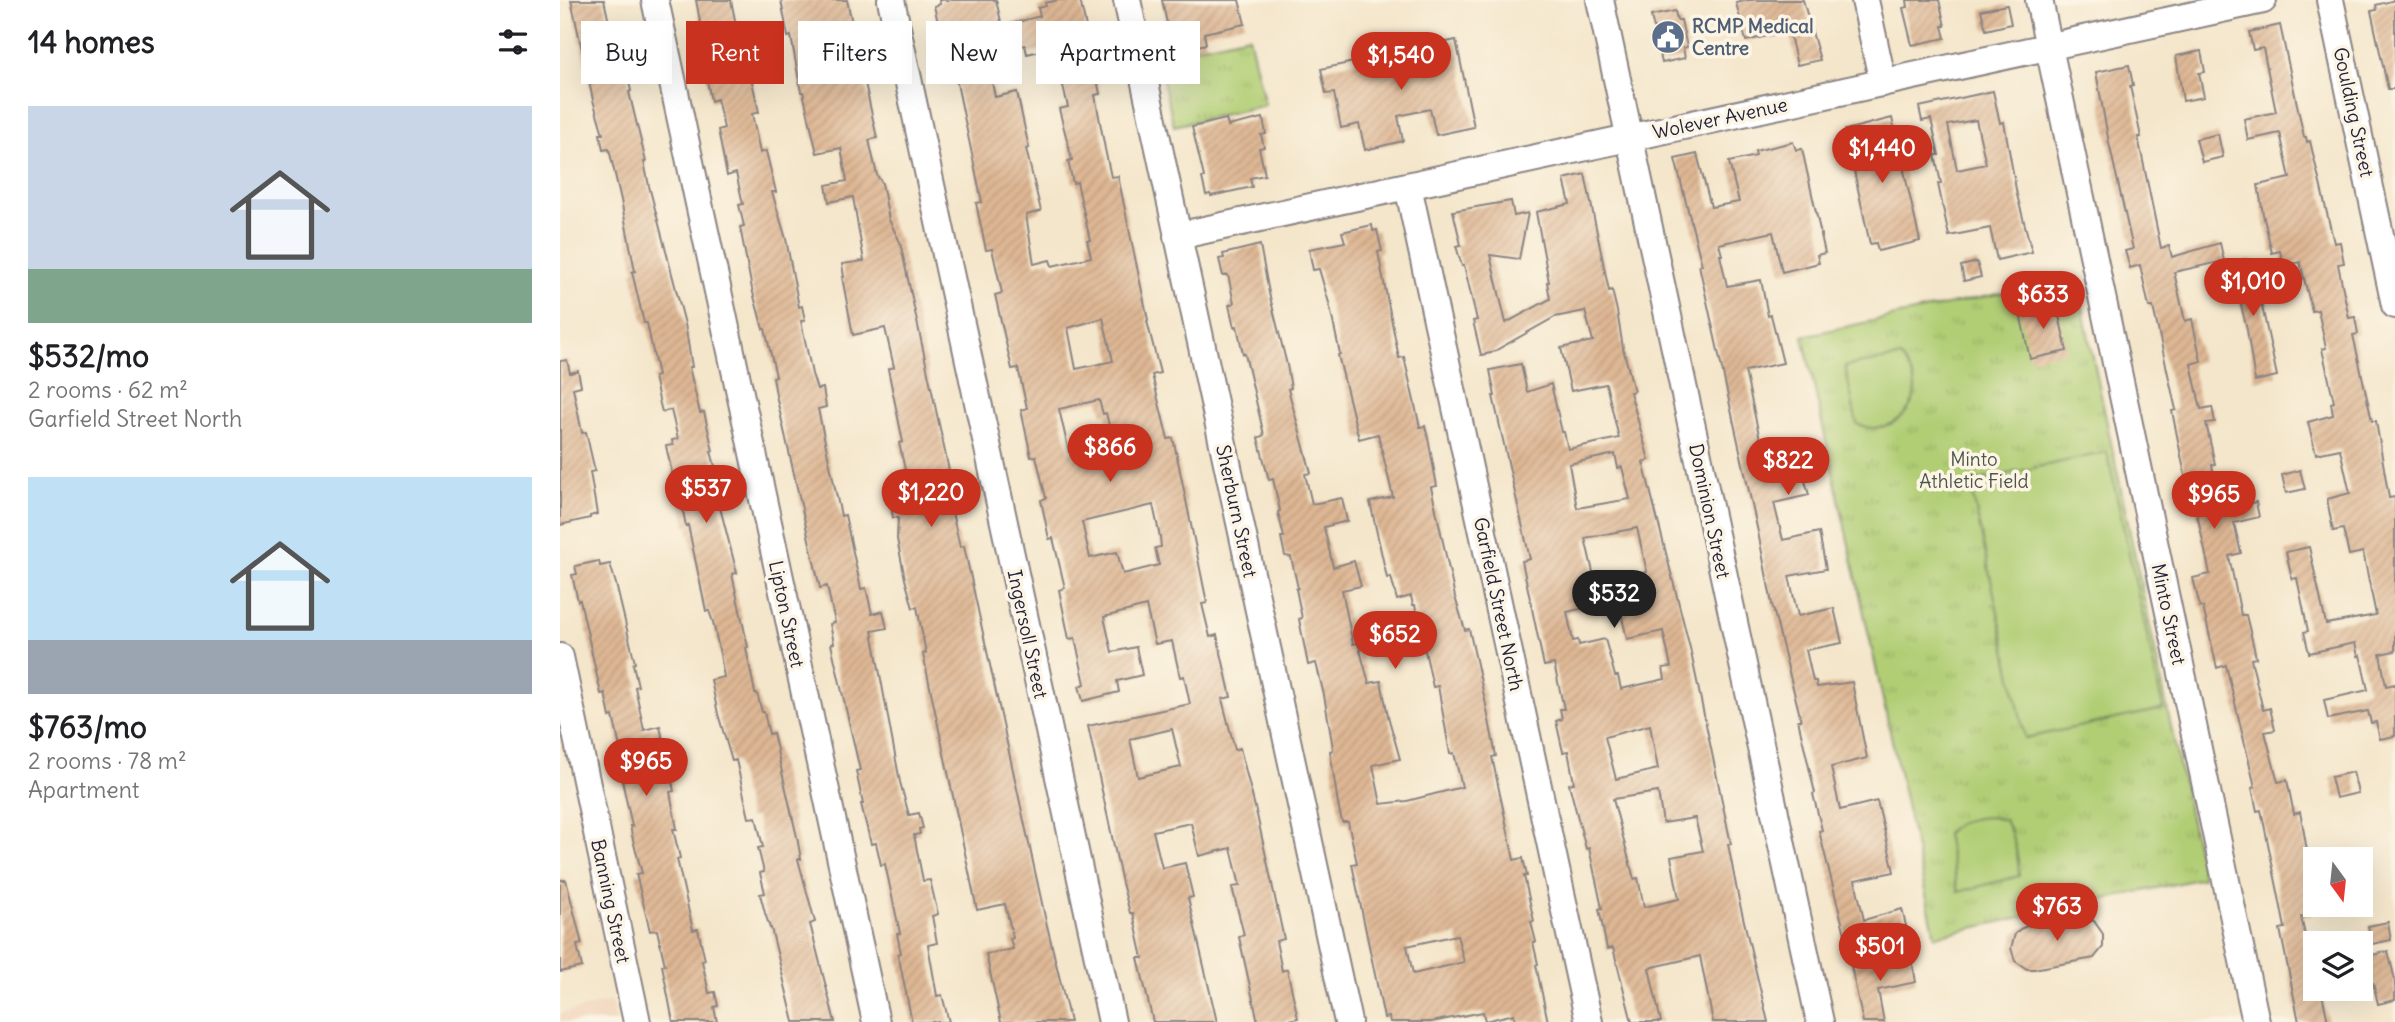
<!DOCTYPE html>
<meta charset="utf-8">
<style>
body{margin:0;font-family:Delius,sans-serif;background:#f2f2f2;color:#202124;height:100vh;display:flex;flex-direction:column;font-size:26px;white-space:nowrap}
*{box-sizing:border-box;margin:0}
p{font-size:23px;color:#757577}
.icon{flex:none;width:38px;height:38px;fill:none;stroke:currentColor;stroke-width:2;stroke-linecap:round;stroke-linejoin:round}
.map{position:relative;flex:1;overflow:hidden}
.panel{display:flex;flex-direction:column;background:#fff;width:560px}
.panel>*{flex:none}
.hud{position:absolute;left:21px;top:21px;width:665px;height:63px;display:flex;gap:14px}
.needle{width:46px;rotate:165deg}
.fabs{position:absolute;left:1743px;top:847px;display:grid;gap:14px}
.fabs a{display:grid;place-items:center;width:70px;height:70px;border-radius:0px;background:#fff;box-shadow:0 7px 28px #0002;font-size:35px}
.price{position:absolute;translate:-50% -60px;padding:0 16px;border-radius:24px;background:#c8321e;color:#fff;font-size:23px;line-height:46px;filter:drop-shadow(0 2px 4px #0008)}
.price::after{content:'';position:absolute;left:50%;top:42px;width:21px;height:16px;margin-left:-10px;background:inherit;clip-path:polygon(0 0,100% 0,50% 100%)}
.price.current{background:#222;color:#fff}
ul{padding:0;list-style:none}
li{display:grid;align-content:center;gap:14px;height:371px;padding:0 28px}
li span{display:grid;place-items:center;height:217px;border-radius:0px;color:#555}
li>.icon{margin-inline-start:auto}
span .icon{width:126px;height:126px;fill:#fffc;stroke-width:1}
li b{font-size:30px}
h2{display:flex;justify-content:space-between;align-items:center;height:84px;padding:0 28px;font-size:30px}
.pill{padding:0 24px;border-radius:0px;background:#fff;box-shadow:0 7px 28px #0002;font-size:24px;line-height:63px}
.pill.current{background:#c8321e;color:#fff}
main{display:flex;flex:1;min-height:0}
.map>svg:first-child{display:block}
.built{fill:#f1d5bd}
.park{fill:url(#park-tufts);stroke:#6a7858;stroke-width:2}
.pitch{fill:#b1ce74;stroke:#6a7858;stroke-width:2}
.building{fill:url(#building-hatch);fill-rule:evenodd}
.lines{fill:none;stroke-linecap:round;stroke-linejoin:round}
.minor-casing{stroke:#8b8483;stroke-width:30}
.minor{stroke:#fff;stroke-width:26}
.labels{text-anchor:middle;stroke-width:7;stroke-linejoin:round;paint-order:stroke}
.service-label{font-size:19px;font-weight:bold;fill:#4e5e75;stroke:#fcf5e5;text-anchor:start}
.street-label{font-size:19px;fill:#22223b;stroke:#fcf5e5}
.park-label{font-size:19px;fill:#4d564c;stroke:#fcf5e5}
</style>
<main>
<section class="panel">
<h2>14 homes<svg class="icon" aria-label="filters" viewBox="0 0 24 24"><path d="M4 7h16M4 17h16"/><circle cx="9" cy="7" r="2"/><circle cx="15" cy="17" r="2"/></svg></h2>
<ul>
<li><span style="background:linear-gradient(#c9d6e8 75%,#7fa58c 0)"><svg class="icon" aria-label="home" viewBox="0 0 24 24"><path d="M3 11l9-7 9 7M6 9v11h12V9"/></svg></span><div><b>$532/mo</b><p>2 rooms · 62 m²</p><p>Garfield Street North</p></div></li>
<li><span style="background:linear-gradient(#bfe0f5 75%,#9aa5b1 0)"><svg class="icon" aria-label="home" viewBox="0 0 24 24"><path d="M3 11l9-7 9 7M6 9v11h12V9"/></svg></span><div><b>$763/mo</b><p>2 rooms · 78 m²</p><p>Apartment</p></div></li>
</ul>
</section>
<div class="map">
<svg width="1835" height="1022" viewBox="0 0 1835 1022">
<defs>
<pattern id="park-tufts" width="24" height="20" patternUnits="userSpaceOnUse" patternTransform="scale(1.75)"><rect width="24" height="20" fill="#b1ce74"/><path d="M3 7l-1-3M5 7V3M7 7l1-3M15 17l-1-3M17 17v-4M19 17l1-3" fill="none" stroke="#98b165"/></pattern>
<pattern id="building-hatch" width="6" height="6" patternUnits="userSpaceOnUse" patternTransform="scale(1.75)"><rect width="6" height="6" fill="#deb794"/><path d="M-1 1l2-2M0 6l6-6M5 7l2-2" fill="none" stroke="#be9d80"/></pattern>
</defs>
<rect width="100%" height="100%" fill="#fcf5e5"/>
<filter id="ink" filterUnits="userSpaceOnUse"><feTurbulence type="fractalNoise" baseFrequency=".0143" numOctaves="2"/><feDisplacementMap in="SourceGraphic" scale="14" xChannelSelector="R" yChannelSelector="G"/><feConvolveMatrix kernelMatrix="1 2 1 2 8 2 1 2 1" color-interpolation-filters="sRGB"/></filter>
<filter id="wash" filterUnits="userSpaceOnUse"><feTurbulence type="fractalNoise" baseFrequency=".00686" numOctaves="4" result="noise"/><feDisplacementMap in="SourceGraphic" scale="28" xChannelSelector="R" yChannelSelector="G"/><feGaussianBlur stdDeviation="1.57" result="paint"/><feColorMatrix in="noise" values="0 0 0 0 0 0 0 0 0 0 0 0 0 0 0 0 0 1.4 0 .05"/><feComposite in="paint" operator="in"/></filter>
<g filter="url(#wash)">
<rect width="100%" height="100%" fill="#f4e6cb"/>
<path class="built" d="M52,1001L56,1022H0V1014Z"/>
<path class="park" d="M689,36L705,105L614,126L597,56Z
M1516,277L1643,878L1375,936L1243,336Z"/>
<path class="pitch" d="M1341,357C1345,363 1349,369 1352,375C1363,402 1340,427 1313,428C1308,428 1302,425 1297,424L1285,366Z
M1547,452L1603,709L1465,738L1410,482Z
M1430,817L1445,820C1454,837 1459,857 1459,876L1398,892L1386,834C1398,820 1412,818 1430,817Z"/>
<g id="blocks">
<path class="building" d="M11,0H44L50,27L57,25L71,91L69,92L86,162H84L89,186L125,324L132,367H129L140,413L144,412L153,451H151L157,474L154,475L158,496H157L177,573L172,574L188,647L186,648L195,693H197L202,712H204L209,734L213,733L237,837L241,859H238L255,922L250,924L275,1022H234L211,928H210L205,913L200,894L205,893L200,873L204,872L198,848L203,847L196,817L189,818L176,760L172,761L158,714L151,680L164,677L160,654L153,622L149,611H146L128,525L126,526L116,477H113L106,446L113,445L112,440L118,439L111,410L102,412L100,404L94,377L98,376L87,323H84L72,272L75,271L61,200L49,149L43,150L40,134H43L33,100Z
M136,0H171L177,30L180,29L199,112L192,114L200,153L206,151L216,192H212L226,239L239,307L242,306L245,320L241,321L252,374L257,389L263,388L266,407L258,409L281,516L285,515L301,589L306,588L312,614L323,611L327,628L312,631L340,782L349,815L359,813L363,828L359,829L360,834L354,835L363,881L370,880L378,914L372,916L377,943L368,945L377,996L382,995L389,1022H352L338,954L341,953L337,934L340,933L325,864L321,865L316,843L311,844L301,804H303L296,771L300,770L271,644L274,643L270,624L275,622L267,586L260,588L216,395L213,377L216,376L205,329H203L192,289L180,227L184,226L179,205L183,204L176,173L167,176L158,130L164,128L157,99L151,101L145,70L141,55L146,54Z
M221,0H287L317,138L309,140L317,175L322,183L329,220L340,242L394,494L388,495L400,547L404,546L485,917L510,1022H441L426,954L453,949L450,939L453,938L445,904L417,910L363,654L366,653L357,607L353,608L345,579L337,539L338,517L333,518L330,500L351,496L339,443L343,442L328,369L334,367L325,328L293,335L282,277H284L282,264L304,261L293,197L269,202L266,185L287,181L281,148L257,153L243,92H241L231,36L228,37Z
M379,0H436L442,26L480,16L478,8L486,6L485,3L498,0H520L529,40L523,41L532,75L536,74L540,94L535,95L545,149L551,177L558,176L588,320L587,321L600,373L592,375L608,439L613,438L619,466L647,603L642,604L650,637L657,635L671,697L662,699L675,750L680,748L697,815L724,939L716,941L722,971L727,969L738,1018L720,1022H698L679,937L684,935L672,887L680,886L671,848L639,856L631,823L593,831L602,868L625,863L633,897L628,898L657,1022H593L578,958H583L573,913H570L562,883L528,726L630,704L624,676L620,677L612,641L595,644L586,606L544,617L552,652L576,647L582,675L557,681L559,692L523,701L519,686L525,684L515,638L509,639L506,624L499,590L505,588L493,538L489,539L481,500L486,498L476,456L471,457L468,442L461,410L467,408L458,368L452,369L435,295L442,293L432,249L426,250L416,203L422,202L389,45L384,47L374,6L380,4ZM465,45L467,54L489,49L494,70L499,69L508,107L499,109L512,160L508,161L513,183L517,182L530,240H527L531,257L492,266L490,260L474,264L466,215L481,211L466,149L469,148L457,92L435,97L426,54ZM543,318L553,361L516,369L508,328ZM539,400L543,414L546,413L553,442L509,452L499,409ZM593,505L600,537L601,547L595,548L599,565L563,574L557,552L530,558L522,522ZM612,729L621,767L578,777L570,739Z
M602,0H679L685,24L644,33L646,44L613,52Z
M1189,0H1243L1260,60L1237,65L1229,31L1186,41L1176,3Z
M1347,0H1379L1385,26H1382L1385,38L1352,45L1343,8L1348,7Z
M1835,0V89H1828L1811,11L1817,10L1816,5Z
M1447,5L1451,24L1426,30L1421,10Z
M1115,11L1117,20H1121L1127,47L1123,48L1125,58L1102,63L1091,16Z
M1720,25L1744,137H1746L1747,142L1750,141L1774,243L1780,242L1784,263L1778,264L1783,289L1789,318L1795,317L1798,334L1793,335L1812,421H1816L1829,498L1835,497V651L1820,654L1826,686L1835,684V736L1820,739L1816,722L1811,723L1808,711L1768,719L1764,700L1808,690L1800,655L1798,656L1795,643L1749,653L1744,632L1748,631L1737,578L1732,579L1726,552L1749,547L1766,624L1816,615L1803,552L1789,555L1783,529L1773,531L1767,499L1790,493L1780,449L1756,454L1748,422L1773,415L1771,403L1774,402L1762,349L1766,348L1758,310L1752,311L1740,262L1724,266L1720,251L1712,253L1703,214L1698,185L1730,178L1720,133L1688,140L1684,119L1716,112L1703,48L1693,50L1689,32Z
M896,40L914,127L876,135L870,109L838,116L843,141L805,150L799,124L781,128L774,93L766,94L761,69Z
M1641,51L1645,72L1639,73L1644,97L1623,101L1616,56Z
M1569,65L1573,85L1570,86L1581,137H1578L1601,248L1609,246L1612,257L1660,243L1664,261L1614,272L1625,321L1632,319L1641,361L1631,364L1641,409L1652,407L1655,422L1646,423L1655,464L1652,465L1661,511L1696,502L1699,517L1674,523L1681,553L1669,556L1681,615H1686L1694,648L1696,658L1691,659L1703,710L1710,708L1715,730L1705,732L1718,782L1727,780L1734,814L1740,812L1743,827L1755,899L1748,901L1752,915L1741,917L1753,971L1755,970V989H1761L1768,1022H1739L1720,929L1725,928L1718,892L1701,810L1697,811L1692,788L1695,787L1666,665L1657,668L1643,607H1640L1633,578L1650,574L1636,509L1632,510L1612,411L1616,410L1593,307H1589L1580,265L1570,268L1565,251L1573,249L1549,143L1536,72Z
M1433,91L1440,123L1444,122L1457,195L1472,252L1437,260L1430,228L1389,236L1378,184L1381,183L1375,155H1379L1371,119L1362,121L1359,107ZM1416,120L1426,164L1397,170L1388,125Z
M703,118L706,134L701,135L704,147L699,148L705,175L690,178L692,187L651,196L650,194L646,195L642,178L644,177L632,127L666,119L668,126Z
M1332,118L1360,241L1318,251L1316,243L1310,244L1285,130Z
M1658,134L1663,157L1642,162L1636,139Z
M1233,142L1236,150L1242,149L1265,253L1257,255L1259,263L1222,272L1213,232L1159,244L1162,255H1160L1167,286L1201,280L1208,316L1211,315L1223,363L1185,371L1207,471L1240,463L1249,495L1214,503L1223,540L1259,532L1266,569L1229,576L1238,616L1274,608L1282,643L1246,650L1253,681H1256L1257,687L1292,682L1296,703L1307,758L1271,767L1280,810L1317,801L1330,854L1334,872L1295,880L1304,920L1342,909L1346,926L1287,942L1259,831L1262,830L1253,794L1255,793L1238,720H1241L1212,604L1198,532L1139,265H1142L1115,159L1137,154L1151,207L1179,202L1169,162L1196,156L1195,151Z
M1025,174L1049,291L1052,290L1057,311L1063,348L1074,391L1070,392L1089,460L1083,462L1130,648L1171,844H1168L1178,896L1208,1022H1153L1140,956L1089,968L1101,1022H1072L1053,948L1047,949L1039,909L1042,908L1029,848L1026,849L1009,784L1014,783L1008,751L1003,752L996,721L1002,719L1000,709H1004L994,664L984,666L962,561L970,559L933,396H935L930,370L961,364L967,392L991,384L1002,432H1004L1008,449L1059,438L1046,384L1011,391L1001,348L1033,341L1025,311L995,317L931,353L921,355L913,321L917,320L904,265L902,266L896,246L901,245L893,211L951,201L954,216L968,213L959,259L930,255L946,323L990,299L987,282H989L976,212L1010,204L1004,179ZM1055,454L1058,468L1062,467L1070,499L1017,508L1009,464ZM1077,528L1087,572L1036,585L1025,538ZM1058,600L1067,639L1103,631L1111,667L1103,668L1105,679L1061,689L1058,676H1055L1045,639L1019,645L1018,640L1013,641L1007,612ZM1090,725L1098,769L1056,779L1045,737ZM1098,792L1103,823L1135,818L1143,851L1111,857L1119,899L1084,907L1078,878L1074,879L1053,799Z
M812,225L813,231L817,230L822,251L818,252L839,358L844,357L860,427L865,426L869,443L877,486L871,487L895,597L905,630L909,629L925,700L936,756L932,757L954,860L963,858L967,876H964L974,921L971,922L976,942H973L978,964L976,965L988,1022H955L954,1014L925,1021L923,1012L871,1022H830L829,1017L824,1018L792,864L797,863L788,822H782L778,804L770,751L773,750V748L764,695L756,663L748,665L739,619L742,618L736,589L738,588L731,557L725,556L721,537H724L718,512L720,511L713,479L709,480L698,438L704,435L685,354H683L677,326L674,327L669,305L674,303L668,275L663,276L659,259L664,258L663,254L700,245L709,293L727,365L731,388L728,389L751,473L745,474L752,504L782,498L787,521L764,527L773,567L794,561L801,586L782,590L793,644L798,643L809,683L821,681L828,716L840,759L813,765L821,804L847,801L902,787L894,753L890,754L878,686L873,687L855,605H853L851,596L837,600L831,577L827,578L810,502L833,497L818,434L799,439L778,355L780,354L769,303L759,269L753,270L749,249L785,242L782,232ZM897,935L904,962L853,974L847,946Z
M1692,260L1717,376L1695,381L1687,330L1677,288L1670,290L1664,266Z
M1417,262L1421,277L1404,281L1401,266Z
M1480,305L1485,310L1497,307L1507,351L1470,359L1459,309Z
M7,360L10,373L18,371L21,386L13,388L22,433L26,432L35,471L30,472L37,514L30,516V518L0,525V361Z
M1740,470L1745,489L1726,493L1722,475Z
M39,561L40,566L50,564L56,584L75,663L73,664L78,686L75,687L84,730L100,726L114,791L110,792L117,829H113L120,858L117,859L133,930L138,929L145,960L142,961L149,993L155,992L158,1006L154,1007L157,1022H113L102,965H105L97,930L90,931L76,874L82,873L74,844L70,826H72L58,762L63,761L53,716L50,717L45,693L41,694L20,600L18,601L12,575L17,574L15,566Z
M1793,772L1798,793L1776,798L1771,777Z
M0,880H6L22,944L17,945L22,967L0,972Z
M1521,917L1534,921L1543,934V947L1534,958L1474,969H1467L1455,961L1451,948L1455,934L1460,929L1467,926Z
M1828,922L1831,940L1812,944L1808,926Z
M1828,951L1835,980V1000L1818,1004L1813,983L1808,984L1801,958Z
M1351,954L1356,982L1318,990L1324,1022H1303L1291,966Z"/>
</g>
</g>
<g filter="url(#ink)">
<use href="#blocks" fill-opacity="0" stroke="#8b8483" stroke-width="2"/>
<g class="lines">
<g class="minor-casing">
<path id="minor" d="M95,0L316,1022
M331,0L552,1022
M567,0L788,1022
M1040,0L1260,1022
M1305,0L1323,83
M1479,0L1696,1022
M1770,0L1835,305
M848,186L1029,1022
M617,236L1703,0
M0,657L77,1022"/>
</g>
<use href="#minor" class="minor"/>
</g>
</g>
<defs>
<g id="civic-disc" transform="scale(1.75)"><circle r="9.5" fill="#5c6f8a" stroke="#fcf5e5"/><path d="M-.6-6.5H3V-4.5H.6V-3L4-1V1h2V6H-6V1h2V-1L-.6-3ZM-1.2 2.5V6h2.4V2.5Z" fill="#fff"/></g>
</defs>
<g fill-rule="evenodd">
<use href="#civic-disc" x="1108" y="37"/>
</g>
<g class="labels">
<g class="service-label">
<text x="1132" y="33">RCMP Medical<tspan x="1132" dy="22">Centre</tspan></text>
</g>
<g class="street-label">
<text transform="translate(1794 112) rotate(78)" y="7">Goulding Street</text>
<text transform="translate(1160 118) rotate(-12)" y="7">Wolever Avenue</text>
<text transform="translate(677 511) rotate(78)" y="7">Sherburn Street</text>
<text transform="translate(1150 511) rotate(78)" y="7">Dominion Street</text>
<text transform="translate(939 604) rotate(78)" y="7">Garfield Street North</text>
<text transform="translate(227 614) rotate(78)" y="7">Lipton Street</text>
<text transform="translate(1609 614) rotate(78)" y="7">Minto Street</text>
<text transform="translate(468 634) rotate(78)" y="7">Ingersoll Street</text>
<text transform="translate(51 901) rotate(78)" y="7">Banning Street</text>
</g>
<g class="park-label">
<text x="1414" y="466">Minto<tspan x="1414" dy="22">Athletic Field</tspan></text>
</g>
</g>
</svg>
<div class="fabs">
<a><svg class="needle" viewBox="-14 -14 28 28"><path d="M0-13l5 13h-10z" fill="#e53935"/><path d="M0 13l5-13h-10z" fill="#757577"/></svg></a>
<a><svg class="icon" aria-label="layers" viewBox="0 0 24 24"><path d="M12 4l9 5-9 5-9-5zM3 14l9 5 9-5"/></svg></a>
</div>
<b class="price" style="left:841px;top:92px">$1,540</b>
<b class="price" style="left:1322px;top:185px">$1,440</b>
<b class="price" style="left:1693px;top:318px">$1,010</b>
<b class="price" style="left:1483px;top:331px">$633</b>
<b class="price" style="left:550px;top:484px">$866</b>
<b class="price" style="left:1228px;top:497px">$822</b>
<b class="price" style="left:146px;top:525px">$537</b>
<b class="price" style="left:371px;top:529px">$1,220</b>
<b class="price" style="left:1654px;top:531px">$965</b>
<b class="price current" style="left:1054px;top:630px">$532</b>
<b class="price" style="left:835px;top:671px">$652</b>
<b class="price" style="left:86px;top:798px">$965</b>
<b class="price" style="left:1497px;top:943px">$763</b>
<b class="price" style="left:1320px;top:983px">$501</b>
<div class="hud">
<a class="pill">Buy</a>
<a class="pill current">Rent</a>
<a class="pill">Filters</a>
<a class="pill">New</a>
<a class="pill">Apartment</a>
</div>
</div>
</main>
